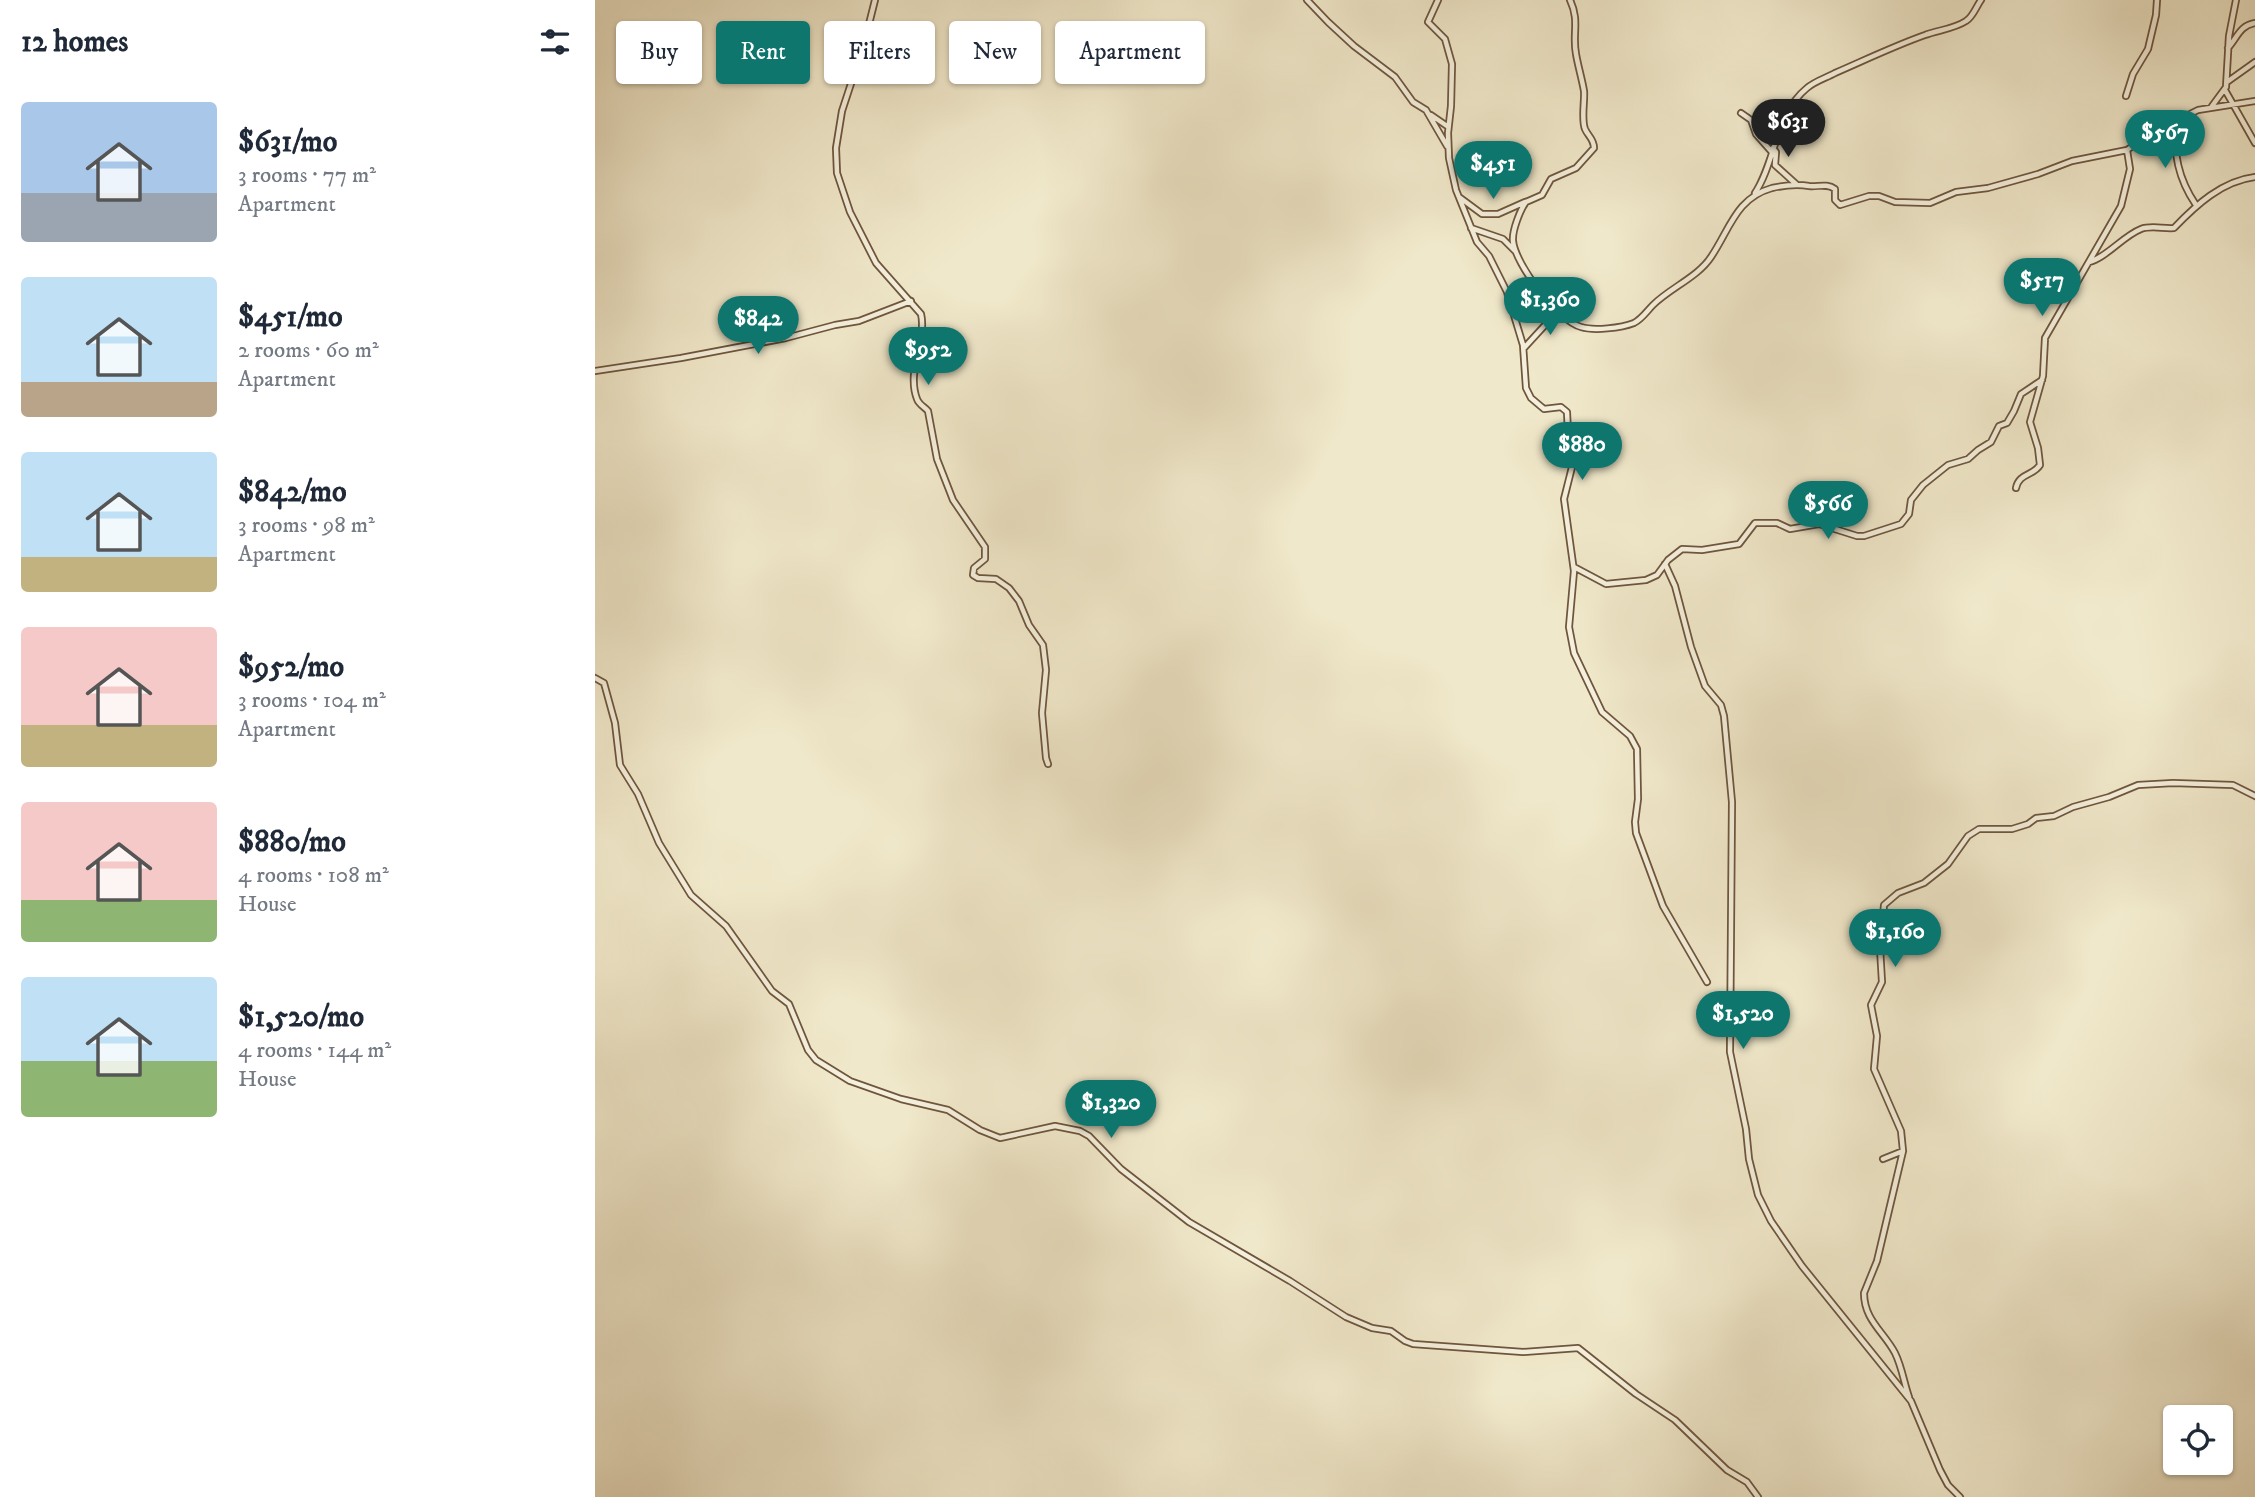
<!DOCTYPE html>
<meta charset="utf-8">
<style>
body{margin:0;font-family:"IM FELL DW Pica",serif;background:#f6f6f7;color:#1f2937;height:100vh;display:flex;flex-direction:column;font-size:26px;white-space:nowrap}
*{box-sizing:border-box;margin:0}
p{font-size:23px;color:#747a83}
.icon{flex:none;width:38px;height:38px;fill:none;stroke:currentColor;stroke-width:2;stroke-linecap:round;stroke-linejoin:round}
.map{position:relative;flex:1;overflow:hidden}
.details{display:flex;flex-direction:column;background:#fff;width:595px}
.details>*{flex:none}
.top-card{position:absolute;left:21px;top:21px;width:665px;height:63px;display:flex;gap:14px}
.controls{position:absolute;left:1568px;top:1405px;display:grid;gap:14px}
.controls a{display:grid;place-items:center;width:70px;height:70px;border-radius:7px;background:#fff;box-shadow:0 2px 5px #0004;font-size:35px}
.price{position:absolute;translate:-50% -60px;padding:0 16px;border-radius:24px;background:#0f766e;color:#fff;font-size:23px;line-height:46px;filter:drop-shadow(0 2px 4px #0008)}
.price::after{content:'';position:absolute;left:50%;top:42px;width:21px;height:16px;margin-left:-10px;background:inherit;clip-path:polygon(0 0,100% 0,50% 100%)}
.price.active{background:#222;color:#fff}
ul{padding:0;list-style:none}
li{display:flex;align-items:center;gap:21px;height:175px;padding:0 21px}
li span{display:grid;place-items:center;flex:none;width:196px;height:140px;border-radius:7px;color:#555}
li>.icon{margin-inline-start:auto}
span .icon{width:84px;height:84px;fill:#fffc;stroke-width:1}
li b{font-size:30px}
h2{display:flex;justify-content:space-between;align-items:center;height:84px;padding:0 21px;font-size:30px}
.pill{padding:0 24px;border-radius:7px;background:#fff;box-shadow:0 2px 5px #0004;font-size:24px;line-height:63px}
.pill.active{background:#0f766e;color:#fff}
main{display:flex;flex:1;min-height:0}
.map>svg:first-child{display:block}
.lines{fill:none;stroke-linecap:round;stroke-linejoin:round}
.street-casing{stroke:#6e563d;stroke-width:8}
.street{stroke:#f5f0dd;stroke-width:4.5}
</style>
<main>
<section class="details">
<h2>12 homes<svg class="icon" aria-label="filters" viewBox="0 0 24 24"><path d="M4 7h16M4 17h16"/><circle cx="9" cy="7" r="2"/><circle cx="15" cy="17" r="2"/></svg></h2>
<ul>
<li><span style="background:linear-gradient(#a9c7e8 65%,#9aa5b1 0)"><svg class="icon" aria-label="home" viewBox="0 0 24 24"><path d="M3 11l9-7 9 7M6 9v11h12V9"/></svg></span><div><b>$631/mo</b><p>3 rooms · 77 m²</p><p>Apartment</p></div></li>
<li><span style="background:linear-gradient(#bfe0f5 75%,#b9a48a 0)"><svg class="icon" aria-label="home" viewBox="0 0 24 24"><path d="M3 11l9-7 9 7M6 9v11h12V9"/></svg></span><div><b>$451/mo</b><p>2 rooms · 60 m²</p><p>Apartment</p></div></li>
<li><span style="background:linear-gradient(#bfe0f5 75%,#c2b280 0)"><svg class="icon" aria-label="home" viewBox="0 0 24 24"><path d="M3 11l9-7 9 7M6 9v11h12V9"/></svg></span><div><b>$842/mo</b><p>3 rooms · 98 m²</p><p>Apartment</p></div></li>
<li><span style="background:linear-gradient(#f6c9c9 70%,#c2b280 0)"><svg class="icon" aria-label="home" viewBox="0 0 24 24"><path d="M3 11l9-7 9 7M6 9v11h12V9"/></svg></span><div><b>$952/mo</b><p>3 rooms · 104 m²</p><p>Apartment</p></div></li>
<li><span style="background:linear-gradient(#f6c9c9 70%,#8fb573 0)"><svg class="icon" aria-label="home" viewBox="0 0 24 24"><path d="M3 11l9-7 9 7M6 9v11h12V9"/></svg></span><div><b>$880/mo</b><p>4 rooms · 108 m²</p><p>House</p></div></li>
<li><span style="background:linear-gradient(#bfe0f5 60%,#8fb573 0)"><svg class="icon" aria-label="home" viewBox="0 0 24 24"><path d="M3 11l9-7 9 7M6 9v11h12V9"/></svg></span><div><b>$1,520/mo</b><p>4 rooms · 144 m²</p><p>House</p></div></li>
</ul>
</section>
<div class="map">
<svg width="1660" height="1497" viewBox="0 0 1660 1497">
<rect width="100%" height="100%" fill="#f0e8ca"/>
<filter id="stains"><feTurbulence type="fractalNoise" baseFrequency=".00286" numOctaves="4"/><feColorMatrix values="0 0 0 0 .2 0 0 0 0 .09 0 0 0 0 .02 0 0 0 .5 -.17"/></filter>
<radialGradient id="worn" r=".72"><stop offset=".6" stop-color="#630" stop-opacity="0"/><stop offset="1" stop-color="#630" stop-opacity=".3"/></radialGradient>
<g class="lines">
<g class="street-casing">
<path id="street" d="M280,0L269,44L247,111L241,148L242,173L255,212L281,263L326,314C332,338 311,371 322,399C324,405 330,407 333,411L342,459L358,500L390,547V559L379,568L378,575L383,578L401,579L414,588L424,601L434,625L448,645L451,670L447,713L451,758L453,764
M712,0L733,22L759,46L800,77L818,102L831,110L852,146
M843,0L833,22L850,39L857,64L856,106L853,133L854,158L861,190L882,242L894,256L912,292L928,345L931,388L936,398L949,409L966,407L972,412L973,433L980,455L969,499L979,571L974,627L979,653L1007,712L1035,736L1042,749L1043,799L1040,822L1041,833L1068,906L1112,982
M975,0C985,21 977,34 981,54C983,66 987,79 989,91C990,100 986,119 990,129C993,136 999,139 999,148L981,168L956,179L947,195L931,202C925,210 917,231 918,241C920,264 963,321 986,327C999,331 1026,328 1039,323C1047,319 1052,311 1058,305C1075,288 1103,277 1116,257C1135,229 1141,198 1177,188C1191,185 1201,184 1214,186C1223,187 1232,183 1240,189V200L1245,205L1274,196H1284L1300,202L1335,203L1361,192L1393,188L1443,174L1477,161L1532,150L1555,134L1603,110L1660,101
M1633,48C1643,37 1644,26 1660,23
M1632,82L1660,62
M1630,90L1660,143
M1531,96L1538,74L1553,49L1561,15L1562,0
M1617,106L1631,87L1634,36L1641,0
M1146,113L1156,120L1161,134L1176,151
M836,115L852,126
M1579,122C1580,155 1582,177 1601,205
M1178,148L1181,152L1180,165L1201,184
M1160,193C1181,161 1180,114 1212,88C1220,81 1231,78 1240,73C1270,60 1299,46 1330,35C1343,30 1359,29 1371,21C1378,17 1381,7 1386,0
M864,197L887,214H903L930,202
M876,228L908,239L920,251
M1494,262C1511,258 1528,236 1546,229C1556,225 1569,229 1579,228C1601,205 1627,181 1660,177
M929,348L963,311
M0,371L86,358L191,338L240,325L264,321L316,301
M1421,488C1424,473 1438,476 1445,465L1443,448L1435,422L1448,376L1450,338L1526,206L1535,169L1532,150
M1070,564L1080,586L1096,647L1110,686L1126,705L1129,716L1137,802L1135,1052L1151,1129L1154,1159L1163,1195L1176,1221L1207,1266L1316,1401L1345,1470L1353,1485L1365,1497
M979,567L1011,584L1051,580L1062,575L1073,560L1087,549L1107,550L1144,544L1160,523H1182L1195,529L1224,524L1262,536H1269L1306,524L1314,514L1316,500L1328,485L1353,465L1373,459L1383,450L1396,442L1404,426L1412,423L1419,411L1426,394L1447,380
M0,678L9,683L20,723L25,765L43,794L64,843L96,895L131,926L177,991L194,1004L213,1050L221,1060L255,1081L306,1099L353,1110L385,1130L405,1138L460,1126L485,1131L494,1136L526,1169L594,1222L695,1281L751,1317L777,1328L796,1331L810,1341L818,1344L928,1352L983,1348L1041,1394L1080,1420L1132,1470L1152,1482L1163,1497
M1288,1159L1308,1151
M1314,1397C1309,1383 1307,1367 1300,1353C1289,1332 1269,1320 1269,1293L1282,1261L1308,1151L1306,1131L1279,1069L1282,1036L1276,1005L1287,982L1285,948L1289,905L1303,893L1329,883L1353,864L1373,836L1384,829H1417L1433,824L1441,818L1459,816L1478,807L1514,797L1543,785L1578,783L1638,785L1660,796"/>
</g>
<use href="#street" class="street"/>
</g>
<rect width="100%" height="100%" filter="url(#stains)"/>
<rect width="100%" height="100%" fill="url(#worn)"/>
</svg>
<div class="controls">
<a><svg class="icon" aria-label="locate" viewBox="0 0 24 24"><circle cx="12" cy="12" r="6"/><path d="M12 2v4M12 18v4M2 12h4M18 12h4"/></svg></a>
</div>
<b class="price active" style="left:1193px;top:159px">$631</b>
<b class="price" style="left:1570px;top:170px">$567</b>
<b class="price" style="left:898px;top:201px">$451</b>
<b class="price" style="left:1447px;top:318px">$517</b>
<b class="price" style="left:955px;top:337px">$1,360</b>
<b class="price" style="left:163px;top:356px">$842</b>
<b class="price" style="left:333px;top:387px">$952</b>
<b class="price" style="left:987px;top:482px">$880</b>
<b class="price" style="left:1233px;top:541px">$566</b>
<b class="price" style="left:1300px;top:969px">$1,160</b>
<b class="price" style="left:1148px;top:1051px">$1,520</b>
<b class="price" style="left:516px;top:1140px">$1,320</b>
<div class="top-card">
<a class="pill">Buy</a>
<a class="pill active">Rent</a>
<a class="pill">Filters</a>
<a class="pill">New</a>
<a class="pill">Apartment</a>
</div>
</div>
</main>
